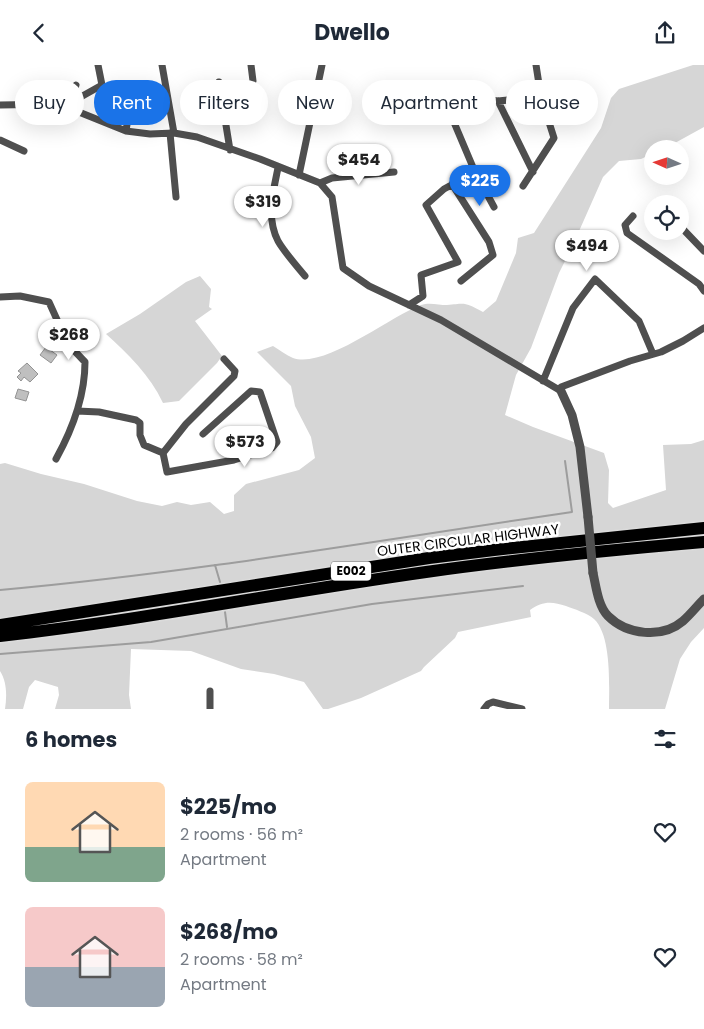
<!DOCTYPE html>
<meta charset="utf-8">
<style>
body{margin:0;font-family:Poppins,sans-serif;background:#f2f2f3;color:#1f2937;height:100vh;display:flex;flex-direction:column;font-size:19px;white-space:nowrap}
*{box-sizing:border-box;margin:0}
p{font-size:16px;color:#747a83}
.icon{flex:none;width:28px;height:28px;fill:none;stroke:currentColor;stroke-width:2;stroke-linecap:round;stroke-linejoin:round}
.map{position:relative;height:644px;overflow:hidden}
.sheet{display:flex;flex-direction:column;background:#fff;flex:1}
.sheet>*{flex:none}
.banner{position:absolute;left:15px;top:15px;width:675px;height:45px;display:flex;gap:10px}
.needle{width:32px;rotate:273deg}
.buttons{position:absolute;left:644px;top:75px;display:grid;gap:10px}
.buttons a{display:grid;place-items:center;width:45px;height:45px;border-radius:50%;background:#fff;box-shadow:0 5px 20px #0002;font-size:25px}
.price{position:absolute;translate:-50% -42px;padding:0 11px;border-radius:18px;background:#fff;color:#222;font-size:16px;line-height:32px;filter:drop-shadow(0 1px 2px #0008)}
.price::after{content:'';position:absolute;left:50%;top:30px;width:15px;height:11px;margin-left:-8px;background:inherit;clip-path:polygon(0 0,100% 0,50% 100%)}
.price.current{background:#1a73e8;color:#fff}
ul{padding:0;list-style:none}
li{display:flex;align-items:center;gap:15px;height:125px;padding:0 25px}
li span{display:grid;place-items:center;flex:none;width:140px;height:100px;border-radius:8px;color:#555}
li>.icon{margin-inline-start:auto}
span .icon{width:60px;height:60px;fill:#fffc;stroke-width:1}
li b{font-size:21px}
h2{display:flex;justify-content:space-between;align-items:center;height:60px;padding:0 25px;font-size:21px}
.chip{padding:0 18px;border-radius:22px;background:#fff;box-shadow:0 5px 20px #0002;font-size:18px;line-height:45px}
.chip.current{background:#1a73e8;color:#fff}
header{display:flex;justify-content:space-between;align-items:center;height:65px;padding:0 25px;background:#fff;font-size:22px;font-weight:700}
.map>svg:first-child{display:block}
.green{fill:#d6d6d6}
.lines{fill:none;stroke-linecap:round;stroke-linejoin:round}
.stream{stroke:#9d9d9d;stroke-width:2}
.building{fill:#bfbfbf;stroke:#939393}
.motorway-casing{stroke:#dbdbdb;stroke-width:15}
.minor{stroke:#4f4f4f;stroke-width:7}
.tertiary{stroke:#4f4f4f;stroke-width:9}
.motorway{stroke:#000;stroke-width:12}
.tertiary-bridge{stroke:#4f4f4f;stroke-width:9}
.labels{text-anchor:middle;stroke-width:5;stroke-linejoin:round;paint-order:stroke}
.shield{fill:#fff;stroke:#4c4c4c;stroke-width:1}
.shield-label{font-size:12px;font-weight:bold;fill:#000}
.street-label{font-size:14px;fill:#000;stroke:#fff}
</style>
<header><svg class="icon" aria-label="back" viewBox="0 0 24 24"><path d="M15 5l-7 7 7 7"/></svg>Dwello<svg class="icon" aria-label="share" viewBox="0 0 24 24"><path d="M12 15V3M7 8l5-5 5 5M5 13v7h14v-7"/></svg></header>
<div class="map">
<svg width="704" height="644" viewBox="0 0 704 644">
<rect width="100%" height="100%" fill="#fff"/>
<path class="green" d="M693,0H704V62L664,84H652V89L641,94L619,96L603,112L572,182L559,208L531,283L516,310L505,350L533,362L604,388L609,405L608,438L613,443L666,425L663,380L691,379L704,375V563L691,577L680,594L665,644H609C609,621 612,571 594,554C587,548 574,544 566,541C552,536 542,536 530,545L531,552L458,567L455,573L424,602L421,606L361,633L328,644H323L304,617L274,609L241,604L191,586L131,584L129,630L131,644H55L59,630L58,622L35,615L29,622L23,644H5C7,631 7,617 0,606V399L5,398L41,409L84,419L137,436L162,441L177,437L191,440L210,437L224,449L234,446V430L246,419L299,405L315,393L311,372L295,341L291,321L257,287L273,281C280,285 286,290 293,293C325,304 389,252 421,240C429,237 439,240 447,240C467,238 464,237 483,247L496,236L516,188L518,173L534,168L601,63L611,33L619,24Z
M200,211L211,224L209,242L212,244L195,256L222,291L217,298L179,336L163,338C150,310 128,289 106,269L140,249L186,217Z"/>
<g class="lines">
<path class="stream" d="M215,500L220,517
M0,525C191,508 382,475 572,447L565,396
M225,547L227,562
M0,589L151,577L372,539L523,521"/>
</g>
<path class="building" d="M46,282L57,290L51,298L40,290Z
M27,298L38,309L30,317L24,312L21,316L17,312L21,308L18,306Z
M18,324L29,327L26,336L15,333Z"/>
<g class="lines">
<g class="motorway-casing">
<path id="motorway" d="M0,560L429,493L494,485L704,463
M0,571C143,555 284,527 426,507C518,494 611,485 704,477"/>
</g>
<path class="minor" d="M162,0L174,68
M251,0L253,16
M219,17L230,85
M126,23L128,53L126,66
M498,36L533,107
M70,38L102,20L98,0
M70,39L76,20
M0,40L59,39L126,66L150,69L174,68L197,72L260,94L320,118L332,132L343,203L369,221L441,255L561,326V322L630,296L661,287L683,276L704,263
M170,68L176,132
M0,75L24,86
M278,103C273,127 266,153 278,176C285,188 296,200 305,211
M299,110L322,0
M320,118L332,113L394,107
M452,119L489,177L493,190L461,216
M523,121L554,73L541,32L536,0
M657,137L659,139
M494,142L475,107L453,55L452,46L459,39L483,34L498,36L541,32
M633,151L625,160L627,168L699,219L704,226
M680,161L704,186
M0,232L20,231L49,237L68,279L85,297C85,330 72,365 56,394
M409,240L423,231L421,210L458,197L426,140L444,124L475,107
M543,316L573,243L595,214L639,256L653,289
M77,346L99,347L136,355L140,358V370L144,380L163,388L167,407L234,395L272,383L277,377L260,327L251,326L203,369
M163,388L186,359L234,311L235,306L224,294
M210,644V626
M484,644L488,639L493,637L522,644"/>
<path class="tertiary" d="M561,326L572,350L580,382L588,452
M593,508C596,521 598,541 608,551C627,570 662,574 683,556C690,550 697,541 704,534"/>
<use href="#motorway" class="motorway"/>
<path class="tertiary-bridge" d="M588,452L593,508"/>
</g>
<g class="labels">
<rect class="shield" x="331" y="496.5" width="40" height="19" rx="4"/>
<g class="shield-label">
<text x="351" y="510">E002</text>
</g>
<g class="street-label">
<text transform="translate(468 475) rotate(-7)" y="5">OUTER CIRCULAR HIGHWAY</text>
</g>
</g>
</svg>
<div class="buttons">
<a><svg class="needle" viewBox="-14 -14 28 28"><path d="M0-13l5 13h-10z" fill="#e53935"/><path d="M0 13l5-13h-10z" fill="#747a83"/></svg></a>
<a><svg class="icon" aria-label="locate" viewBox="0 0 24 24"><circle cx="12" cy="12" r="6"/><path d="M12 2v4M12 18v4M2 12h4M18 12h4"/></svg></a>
</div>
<b class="price" style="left:359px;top:121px">$454</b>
<b class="price current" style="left:480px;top:142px">$225</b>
<b class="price" style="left:263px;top:163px">$319</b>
<b class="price" style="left:587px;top:207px">$494</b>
<b class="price" style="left:69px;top:296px">$268</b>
<b class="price" style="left:245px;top:403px">$573</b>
<div class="banner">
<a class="chip">Buy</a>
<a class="chip current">Rent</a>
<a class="chip">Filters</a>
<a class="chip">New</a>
<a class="chip">Apartment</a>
<a class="chip">House</a>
</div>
</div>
<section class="sheet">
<h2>6 homes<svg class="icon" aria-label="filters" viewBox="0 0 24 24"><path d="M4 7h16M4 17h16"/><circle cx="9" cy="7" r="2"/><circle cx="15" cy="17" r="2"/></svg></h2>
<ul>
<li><span style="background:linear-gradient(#ffd9b3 65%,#7fa58c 0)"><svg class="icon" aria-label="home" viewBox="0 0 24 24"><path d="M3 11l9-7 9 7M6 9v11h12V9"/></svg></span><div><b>$225/mo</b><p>2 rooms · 56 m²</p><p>Apartment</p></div><svg class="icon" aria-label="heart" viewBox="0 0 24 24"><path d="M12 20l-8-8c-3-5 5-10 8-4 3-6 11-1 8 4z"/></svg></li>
<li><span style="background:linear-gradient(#f6c9c9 60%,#9aa5b1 0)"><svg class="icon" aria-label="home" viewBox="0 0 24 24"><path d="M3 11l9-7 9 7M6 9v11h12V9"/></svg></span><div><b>$268/mo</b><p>2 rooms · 58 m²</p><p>Apartment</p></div><svg class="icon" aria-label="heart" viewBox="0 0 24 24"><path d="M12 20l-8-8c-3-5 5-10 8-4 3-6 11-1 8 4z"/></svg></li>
</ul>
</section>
